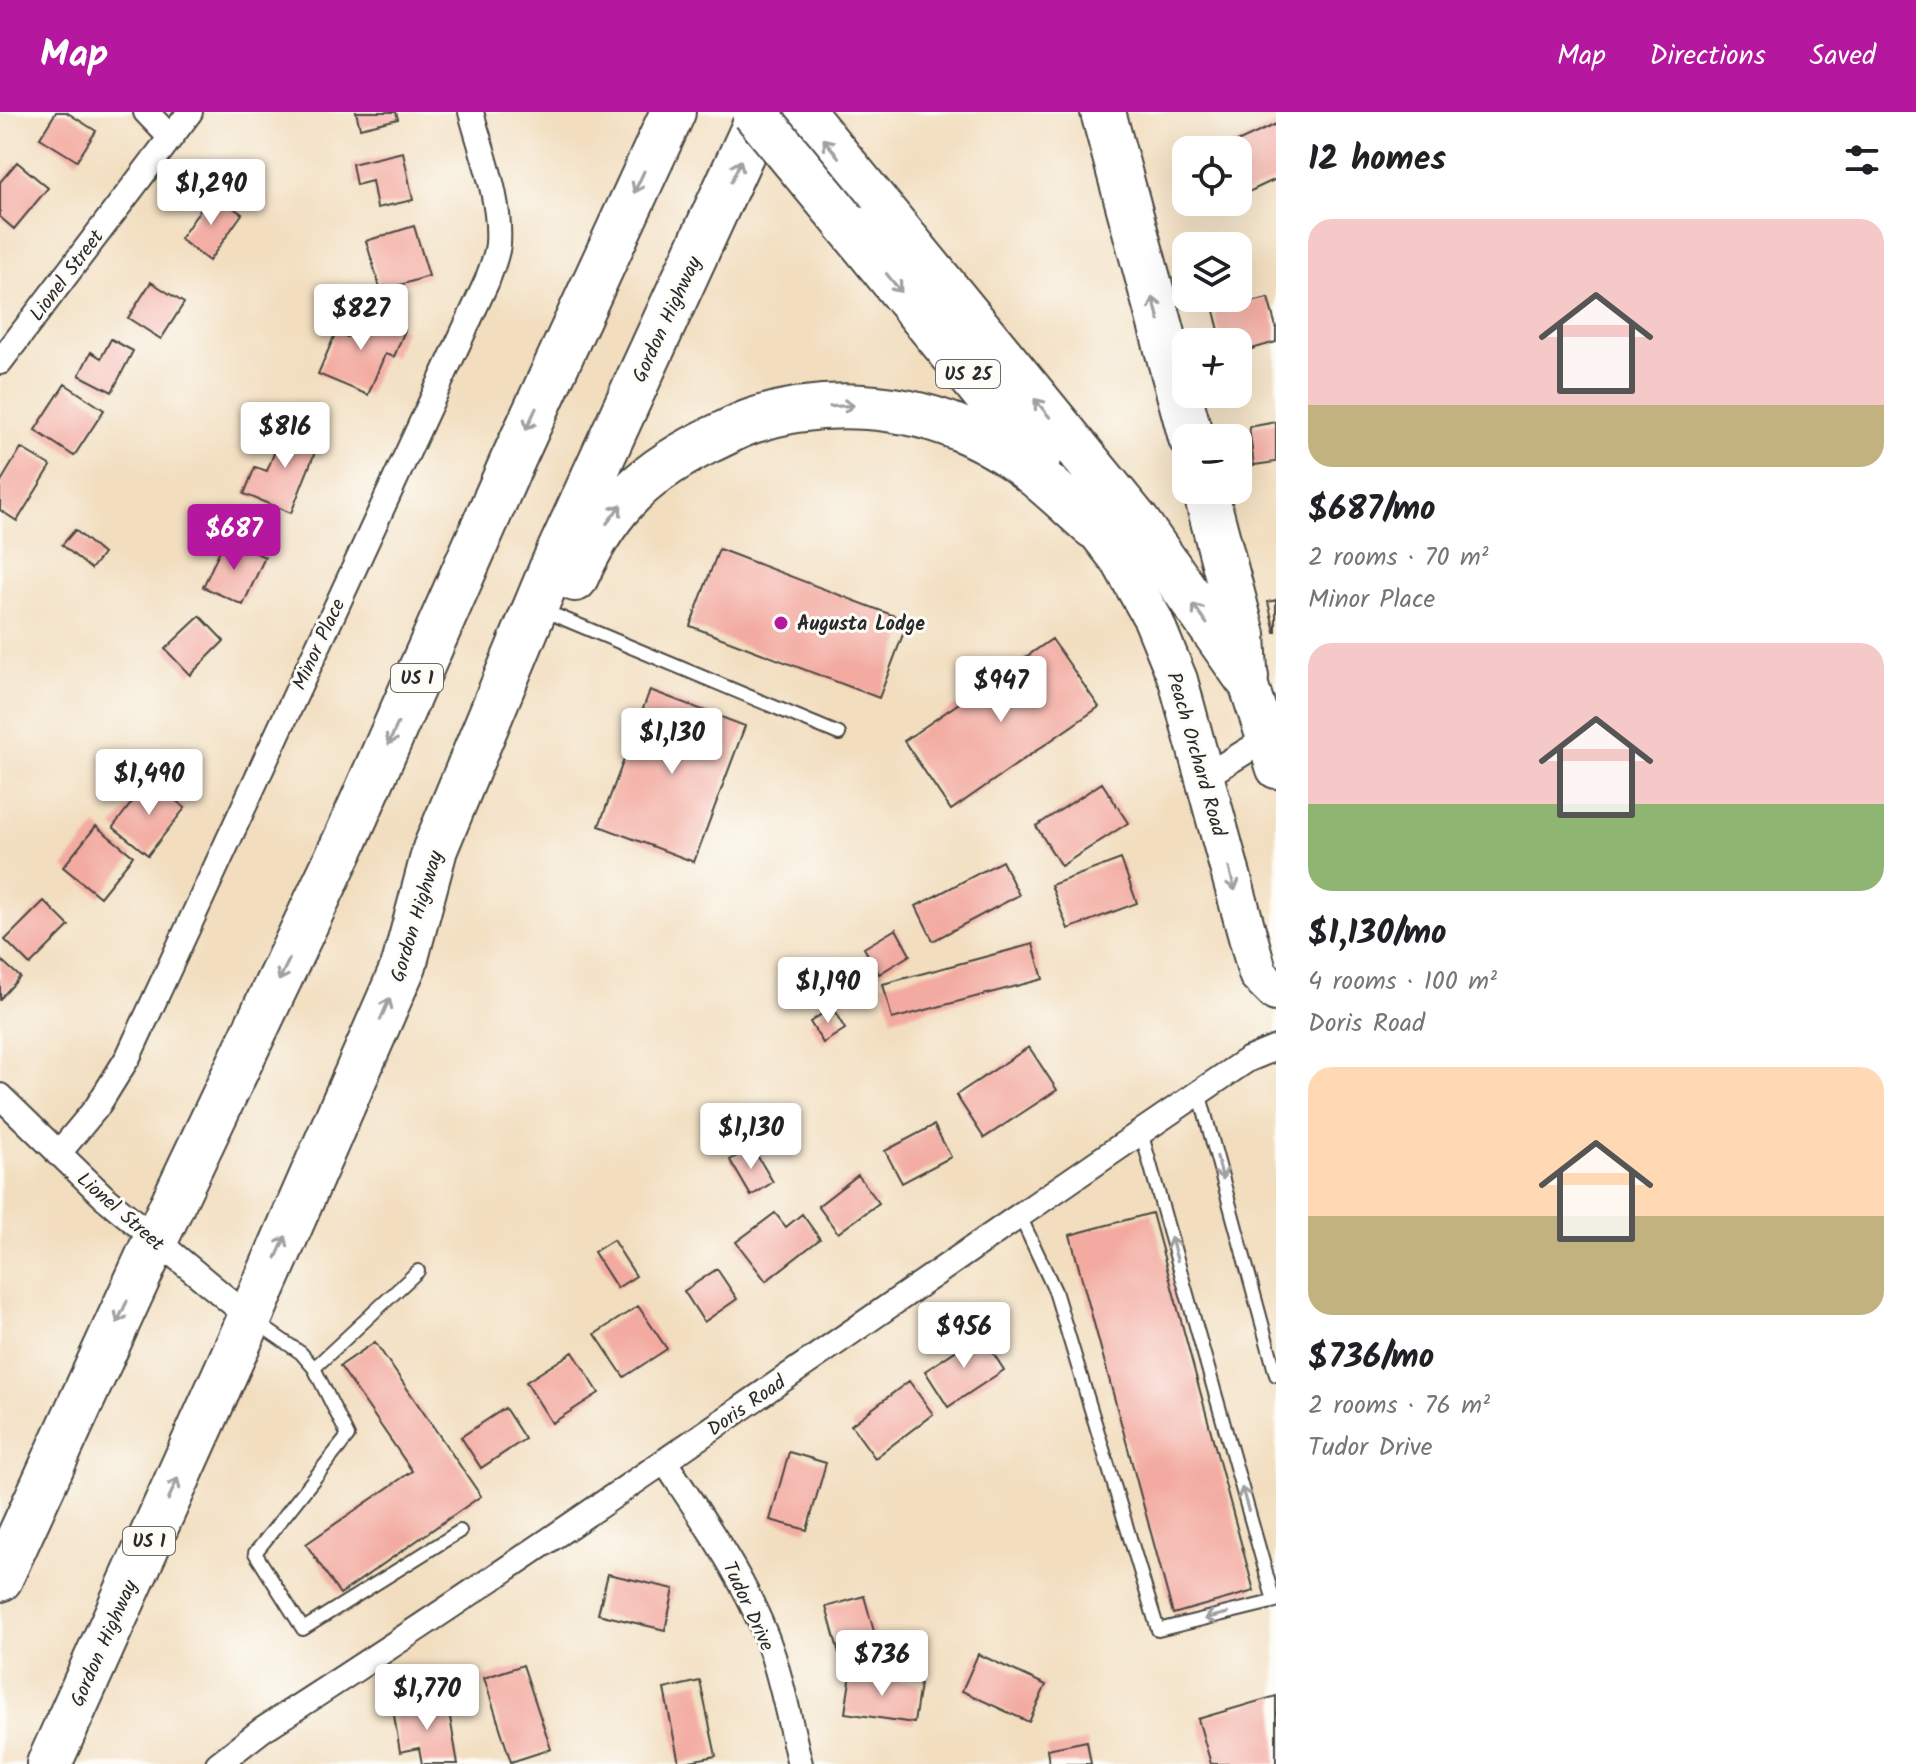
<!DOCTYPE html>
<meta charset="utf-8">
<style>
body{margin:0;font-family:Kalam,sans-serif;background:#f6f6f6;color:#202124;height:100vh;display:flex;flex-direction:column;font-size:30px;white-space:nowrap}
*{box-sizing:border-box;margin:0}
p{font-size:26px;color:#757577}
.icon{flex:none;width:44px;height:44px;fill:none;stroke:currentColor;stroke-width:2;stroke-linecap:round;stroke-linejoin:round}
.map{position:relative;flex:1;overflow:hidden}
.side{display:flex;flex-direction:column;background:#fff;width:640px}
.side>*{flex:none}
.buttons{position:absolute;left:1172px;top:24px;display:grid;gap:16px}
.buttons a{display:grid;place-items:center;width:80px;height:80px;border-radius:16px;background:#fff;box-shadow:0 8px 32px #0002;font-size:40px}
.price{position:absolute;translate:-50% -68px;padding:0 18px;border-radius:8px;background:#fff;color:#222;font-size:26px;line-height:52px;filter:drop-shadow(0 2px 4px #0008)}
.price::after{content:'';position:absolute;left:50%;top:48px;width:24px;height:18px;margin-left:-12px;background:inherit;clip-path:polygon(0 0,100% 0,50% 100%)}
.price.active{background:#b5179e;color:#fff}
ul{padding:0;list-style:none}
li{display:grid;align-content:center;gap:16px;height:424px;padding:0 32px}
li span{display:grid;place-items:center;height:248px;border-radius:24px;color:#555}
li>.icon{margin-inline-start:auto}
span .icon{width:144px;height:144px;fill:#fffc;stroke-width:1}
li b{font-size:34px}
h2{display:flex;justify-content:space-between;align-items:center;height:96px;padding:0 32px;font-size:34px}
header{display:flex;align-items:center;gap:48px;box-sizing:border-box;height:112px;padding:0 40px;background:#b5179e;color:#fff}
header strong{font-size:38px}
nav{display:flex;gap:44px;margin-inline-start:auto;font-size:28px}
main{display:flex;flex:1;min-height:0}
.map>svg:first-child{display:block}
.building{fill:#f3aba1}
.lines{fill:none;stroke-linecap:round;stroke-linejoin:round}
.lane-casing{stroke:#494641;stroke-width:16}
.street-casing{stroke:#494641;stroke-width:28}
.primary-casing{stroke:#494641;stroke-width:42}
.highway-casing{stroke:#494641;stroke-width:48}
.lane{stroke:#fff;stroke-width:12}
.street{stroke:#fff;stroke-width:24}
.primary{stroke:#fff;stroke-width:38}
.highway{stroke:#fff;stroke-width:44}
.highway-bridge-casing{stroke:#494641;stroke-width:48;stroke-linecap:butt}
.highway-bridge{stroke:#fff;stroke-width:44}
.oneway{stroke:#a0a0a0}
.poi-dot{fill:#b5179e;stroke:#fdfcf7;stroke-width:3}
.labels{text-anchor:middle;stroke-width:6;stroke-linejoin:round;paint-order:stroke}
.shield{fill:#fdfcf7;stroke:#6a6a68;stroke-width:2}
.shield-label{font-size:18px;font-weight:bold;fill:#2b2b2b}
.street-label{font-size:20px;fill:#2b2b2b;stroke:#fdfcf7}
.poi-label{font-size:20px;font-weight:bold;fill:#2b2b2b;stroke:#fdfcf7;text-anchor:start}
</style>
<header>
<strong>Map</strong>
<nav><a>Map</a><a>Directions</a><a>Saved</a></nav>
</header>
<main>
<div class="map">
<svg width="1276" height="1652" viewBox="0 0 1276 1652">
<rect width="100%" height="100%" fill="#fdfcf7"/>
<filter id="ink" filterUnits="userSpaceOnUse"><feTurbulence type="fractalNoise" baseFrequency=".0125" numOctaves="2"/><feDisplacementMap in="SourceGraphic" scale="16" xChannelSelector="R" yChannelSelector="G"/><feConvolveMatrix kernelMatrix="1 2 1 2 8 2 1 2 1" color-interpolation-filters="sRGB"/></filter>
<filter id="wash" filterUnits="userSpaceOnUse"><feTurbulence type="fractalNoise" baseFrequency=".006" numOctaves="4" result="noise"/><feDisplacementMap in="SourceGraphic" scale="32" xChannelSelector="R" yChannelSelector="G"/><feGaussianBlur stdDeviation="1.8" result="paint"/><feColorMatrix in="noise" values="0 0 0 0 0 0 0 0 0 0 0 0 0 0 0 0 0 1.4 0 .05"/><feComposite in="paint" operator="in"/></filter>
<g filter="url(#wash)">
<rect width="100%" height="100%" fill="#f2debf"/>
<g id="blocks">
<path class="building" d="M56,0H66L96,19L77,49L40,26Z
M356,0H396L398,7L360,16Z
M1276,12V67L1238,85V38H1220Z
M403,40L413,88L377,96L372,69L356,73L352,52Z
M17,50L48,76L14,117L0,105V70Z
M212,81L242,102L209,149L180,127Z
M1199,90H1227L1204,101Z
M414,114L429,164L381,179L366,129Z
M151,170L184,191L161,227L128,206Z
M1233,186L1235,194L1268,186L1276,215V230L1238,241V230H1222L1212,191Z
M358,198L405,218L394,245L385,242L368,283L318,262L336,220L347,225Z
M111,227L133,239L112,280L79,263L91,240L101,246Z
M65,272L104,298L74,344L35,318Z
M1276,310V350L1254,353L1249,315Z
M286,311L321,325L291,401L244,382L255,355L267,359Z
M21,336L51,354L17,409L0,398V371Z
M75,418L103,442L91,457L62,433Z
M225,427L265,445L243,493L203,475Z
M719,437L908,509L879,586L690,514Z
M1276,488V520H1275L1268,490Z
M200,504L224,529L190,563L165,537Z
M1052,527L1099,595L951,698L904,629Z
M650,578L745,614L694,750L599,714Z
M150,667L185,696L148,743L113,715Z
M1102,671L1128,711L1061,754L1036,714Z
M96,714L133,744L100,785L63,755Z
M1121,747L1137,791L1068,817L1051,773Z
M1002,749L1019,783L933,829L916,794Z
M44,789L69,814L30,853L5,828Z
M896,817L910,843L879,862L864,836Z
M1033,832L1043,867L892,907L883,872Z
M0,847L20,865L0,887Z
M832,895L845,917L823,931L810,910Z
M1029,935L1057,978L984,1026L956,983Z
M934,1013L951,1045L902,1071L885,1039Z
M752,1035L773,1070L751,1084L730,1048Z
M858,1063L879,1091L838,1121L818,1094Z
M775,1101L786,1115L802,1102L820,1127L766,1169L736,1130Z
M1152,1101L1254,1479L1173,1502L1070,1123Z
M613,1128L636,1164L617,1176L594,1140Z
M717,1157L737,1187L704,1210L684,1179Z
M638,1194L667,1237L624,1265L595,1222Z
M981,1222L1004,1258L948,1295L925,1259Z
M375,1230L481,1384L340,1482L306,1432L412,1359L340,1254Z
M573,1240L599,1281L552,1311L526,1270Z
M909,1269L933,1302L875,1346L851,1313Z
M505,1296L525,1327L481,1356L461,1325Z
M789,1340L826,1351L807,1418L770,1408Z
M608,1462L674,1477L665,1518L598,1502Z
M864,1484L877,1530L839,1541L826,1495Z
M978,1542L1046,1573L1029,1610L962,1579Z
M523,1553L551,1637L511,1650L484,1566Z
M851,1562L920,1572L914,1611L845,1601Z
M700,1569L716,1644L679,1651L664,1577Z
M1276,1584V1652H1211L1198,1607Z
M447,1588L458,1652H422L419,1636L400,1640L393,1597Z
M1087,1629L1091,1652H1049L1047,1637Z"/>
</g>
</g>
<g filter="url(#ink)">
<use href="#blocks" fill-opacity="0" stroke="#494641" stroke-width="2"/>
<g class="lines">
<g class="lane-casing">
<path id="lane" d="M557,504L839,622
M1199,980L1276,1263
M1141,1020L1274,1489
M1019,1102L1055,1179L1158,1518L1276,1489
M256,1210L301,1241L314,1256L348,1324L255,1441L303,1517L460,1419
M314,1256L418,1159"/>
</g>
<g class="street-casing">
<path id="street" d="M146,0L170,25
M0,250L190,0
M1204,665L1276,621
M0,984L103,1084L250,1206
M58,1042L97,995L128,945L487,169C491,157 497,144 498,132C501,88 482,42 471,0
M665,1350C705,1411 750,1473 773,1544C784,1579 791,1616 800,1652
M218,1652L262,1618C597,1403 918,1170 1247,948L1276,936"/>
</g>
<g class="primary-casing">
<path id="primary" d="M1093,414L1121,450L1136,477L1153,507L1178,568L1258,862L1276,880
M1246,565L1276,657"/>
</g>
<g class="highway-casing">
<path id="highway" d="M802,0L1138,411L1246,565
M1103,0L1191,326
M845,110L1038,347
M1205,378L1243,523L1245,559
M575,467C588,439 603,412 624,389C647,363 676,345 708,329C722,323 737,314 752,309C822,286 905,290 972,322C1020,344 1054,379 1093,414
M0,1467L155,1129L345,729L512,350L673,0
M49,1652L250,1206L404,853L435,737L553,453L761,0"/>
</g>
<use href="#lane" class="lane"/>
<use href="#street" class="street"/>
<use href="#primary" class="primary"/>
<use href="#highway" class="highway"/>
<g class="highway-bridge-casing">
<path id="highway-bridge" d="M754,0L845,110"/>
</g>
<use href="#highway-bridge" class="highway-bridge"/>
</g>
<defs><path id="oneway-shaft" d="M-6 0H5M1.5-3L5.5 0L1.5 3" fill="none" stroke-width="1.6" stroke-linecap="round" stroke-linejoin="round" transform="scale(2)"/></defs>
<g class="oneway">
<use href="#oneway-shaft" transform="translate(831 36) rotate(-129)"/>
<use href="#oneway-shaft" transform="translate(736 59) rotate(-66)"/>
<use href="#oneway-shaft" transform="translate(639 70) rotate(115)"/>
<use href="#oneway-shaft" transform="translate(894 171) rotate(51)"/>
<use href="#oneway-shaft" transform="translate(1156 197) rotate(-105)"/>
<use href="#oneway-shaft" transform="translate(842 294) rotate(-3)"/>
<use href="#oneway-shaft" transform="translate(1042 296) rotate(-130)"/>
<use href="#oneway-shaft" transform="translate(531 307) rotate(115)"/>
<use href="#oneway-shaft" transform="translate(614 402) rotate(-53)"/>
<use href="#oneway-shaft" transform="translate(1200 502) rotate(-125)"/>
<use href="#oneway-shaft" transform="translate(393 622) rotate(114)"/>
<use href="#oneway-shaft" transform="translate(1232 767) rotate(75)"/>
<use href="#oneway-shaft" transform="translate(284 858) rotate(116)"/>
<use href="#oneway-shaft" transform="translate(385 897) rotate(-67)"/>
<use href="#oneway-shaft" transform="translate(1220 1056) rotate(75)"/>
<use href="#oneway-shaft" transform="translate(281 1135) rotate(-66)"/>
<use href="#oneway-shaft" transform="translate(1174 1137) rotate(-106)"/>
<use href="#oneway-shaft" transform="translate(122 1200) rotate(115)"/>
<use href="#oneway-shaft" transform="translate(173 1377) rotate(-66)"/>
<use href="#oneway-shaft" transform="translate(1245 1387) rotate(-106)"/>
<use href="#oneway-shaft" transform="translate(1216 1504) rotate(166)"/>
</g>
</g>
<circle class="poi-dot" cx="781" cy="511" r="8"/>
<g class="labels">
<g class="shield">
<rect x="936" y="248" width="64" height="28" rx="6"/>
<rect x="391" y="552" width="52" height="28" rx="6"/>
<rect x="123" y="1415" width="52" height="28" rx="6"/>
</g>
<g class="shield-label">
<text x="968" y="268">US 25</text>
<text x="417" y="572">US 1</text>
<text x="149" y="1435">US 1</text>
</g>
<g class="street-label">
<text transform="translate(66 163) rotate(-53)" y="7">Lionel Street</text>
<text transform="translate(666 207) rotate(-65)" y="7">Gordon Highway</text>
<text transform="translate(318 532) rotate(-65)" y="7">Minor Place</text>
<text transform="translate(1197 642) rotate(74)" y="7">Peach Orchard Road</text>
<text transform="translate(416 804) rotate(-73)" y="7">Gordon Highway</text>
<text transform="translate(121 1099) rotate(41)" y="7">Lionel Street</text>
<text transform="translate(746 1293) rotate(-35)" y="7">Doris Road</text>
<text transform="translate(749 1494) rotate(65)" y="7">Tudor Drive</text>
<text transform="translate(103 1531) rotate(-66)" y="7">Gordon Highway</text>
</g>
<g class="poi-label">
<text x="797" y="518">Augusta Lodge</text>
</g>
</g>
</svg>
<div class="buttons">
<a><svg class="icon" aria-label="locate" viewBox="0 0 24 24"><circle cx="12" cy="12" r="6"/><path d="M12 2v4M12 18v4M2 12h4M18 12h4"/></svg></a>
<a><svg class="icon" aria-label="layers" viewBox="0 0 24 24"><path d="M12 4l9 5-9 5-9-5zM3 14l9 5 9-5"/></svg></a>
<a>+</a>
<a>−</a>
</div>
<b class="price" style="left:211px;top:115px">$1,290</b>
<b class="price" style="left:361px;top:240px">$827</b>
<b class="price" style="left:285px;top:358px">$816</b>
<b class="price active" style="left:234px;top:460px">$687</b>
<b class="price" style="left:1001px;top:612px">$947</b>
<b class="price" style="left:672px;top:664px">$1,130</b>
<b class="price" style="left:149px;top:705px">$1,490</b>
<b class="price" style="left:828px;top:913px">$1,190</b>
<b class="price" style="left:751px;top:1059px">$1,130</b>
<b class="price" style="left:964px;top:1258px">$956</b>
<b class="price" style="left:882px;top:1586px">$736</b>
<b class="price" style="left:427px;top:1620px">$1,770</b>
</div>
<section class="side">
<h2>12 homes<svg class="icon" aria-label="filters" viewBox="0 0 24 24"><path d="M4 7h16M4 17h16"/><circle cx="9" cy="7" r="2"/><circle cx="15" cy="17" r="2"/></svg></h2>
<ul>
<li><span style="background:linear-gradient(#f6c9c9 75%,#c2b280 0)"><svg class="icon" aria-label="home" viewBox="0 0 24 24"><path d="M3 11l9-7 9 7M6 9v11h12V9"/></svg></span><div><b>$687/mo</b><p>2 rooms · 70 m²</p><p>Minor Place</p></div></li>
<li><span style="background:linear-gradient(#f6c9c9 65%,#8fb573 0)"><svg class="icon" aria-label="home" viewBox="0 0 24 24"><path d="M3 11l9-7 9 7M6 9v11h12V9"/></svg></span><div><b>$1,130/mo</b><p>4 rooms · 100 m²</p><p>Doris Road</p></div></li>
<li><span style="background:linear-gradient(#ffd9b3 60%,#c2b280 0)"><svg class="icon" aria-label="home" viewBox="0 0 24 24"><path d="M3 11l9-7 9 7M6 9v11h12V9"/></svg></span><div><b>$736/mo</b><p>2 rooms · 76 m²</p><p>Tudor Drive</p></div></li>
</ul>
</section>
</main>
